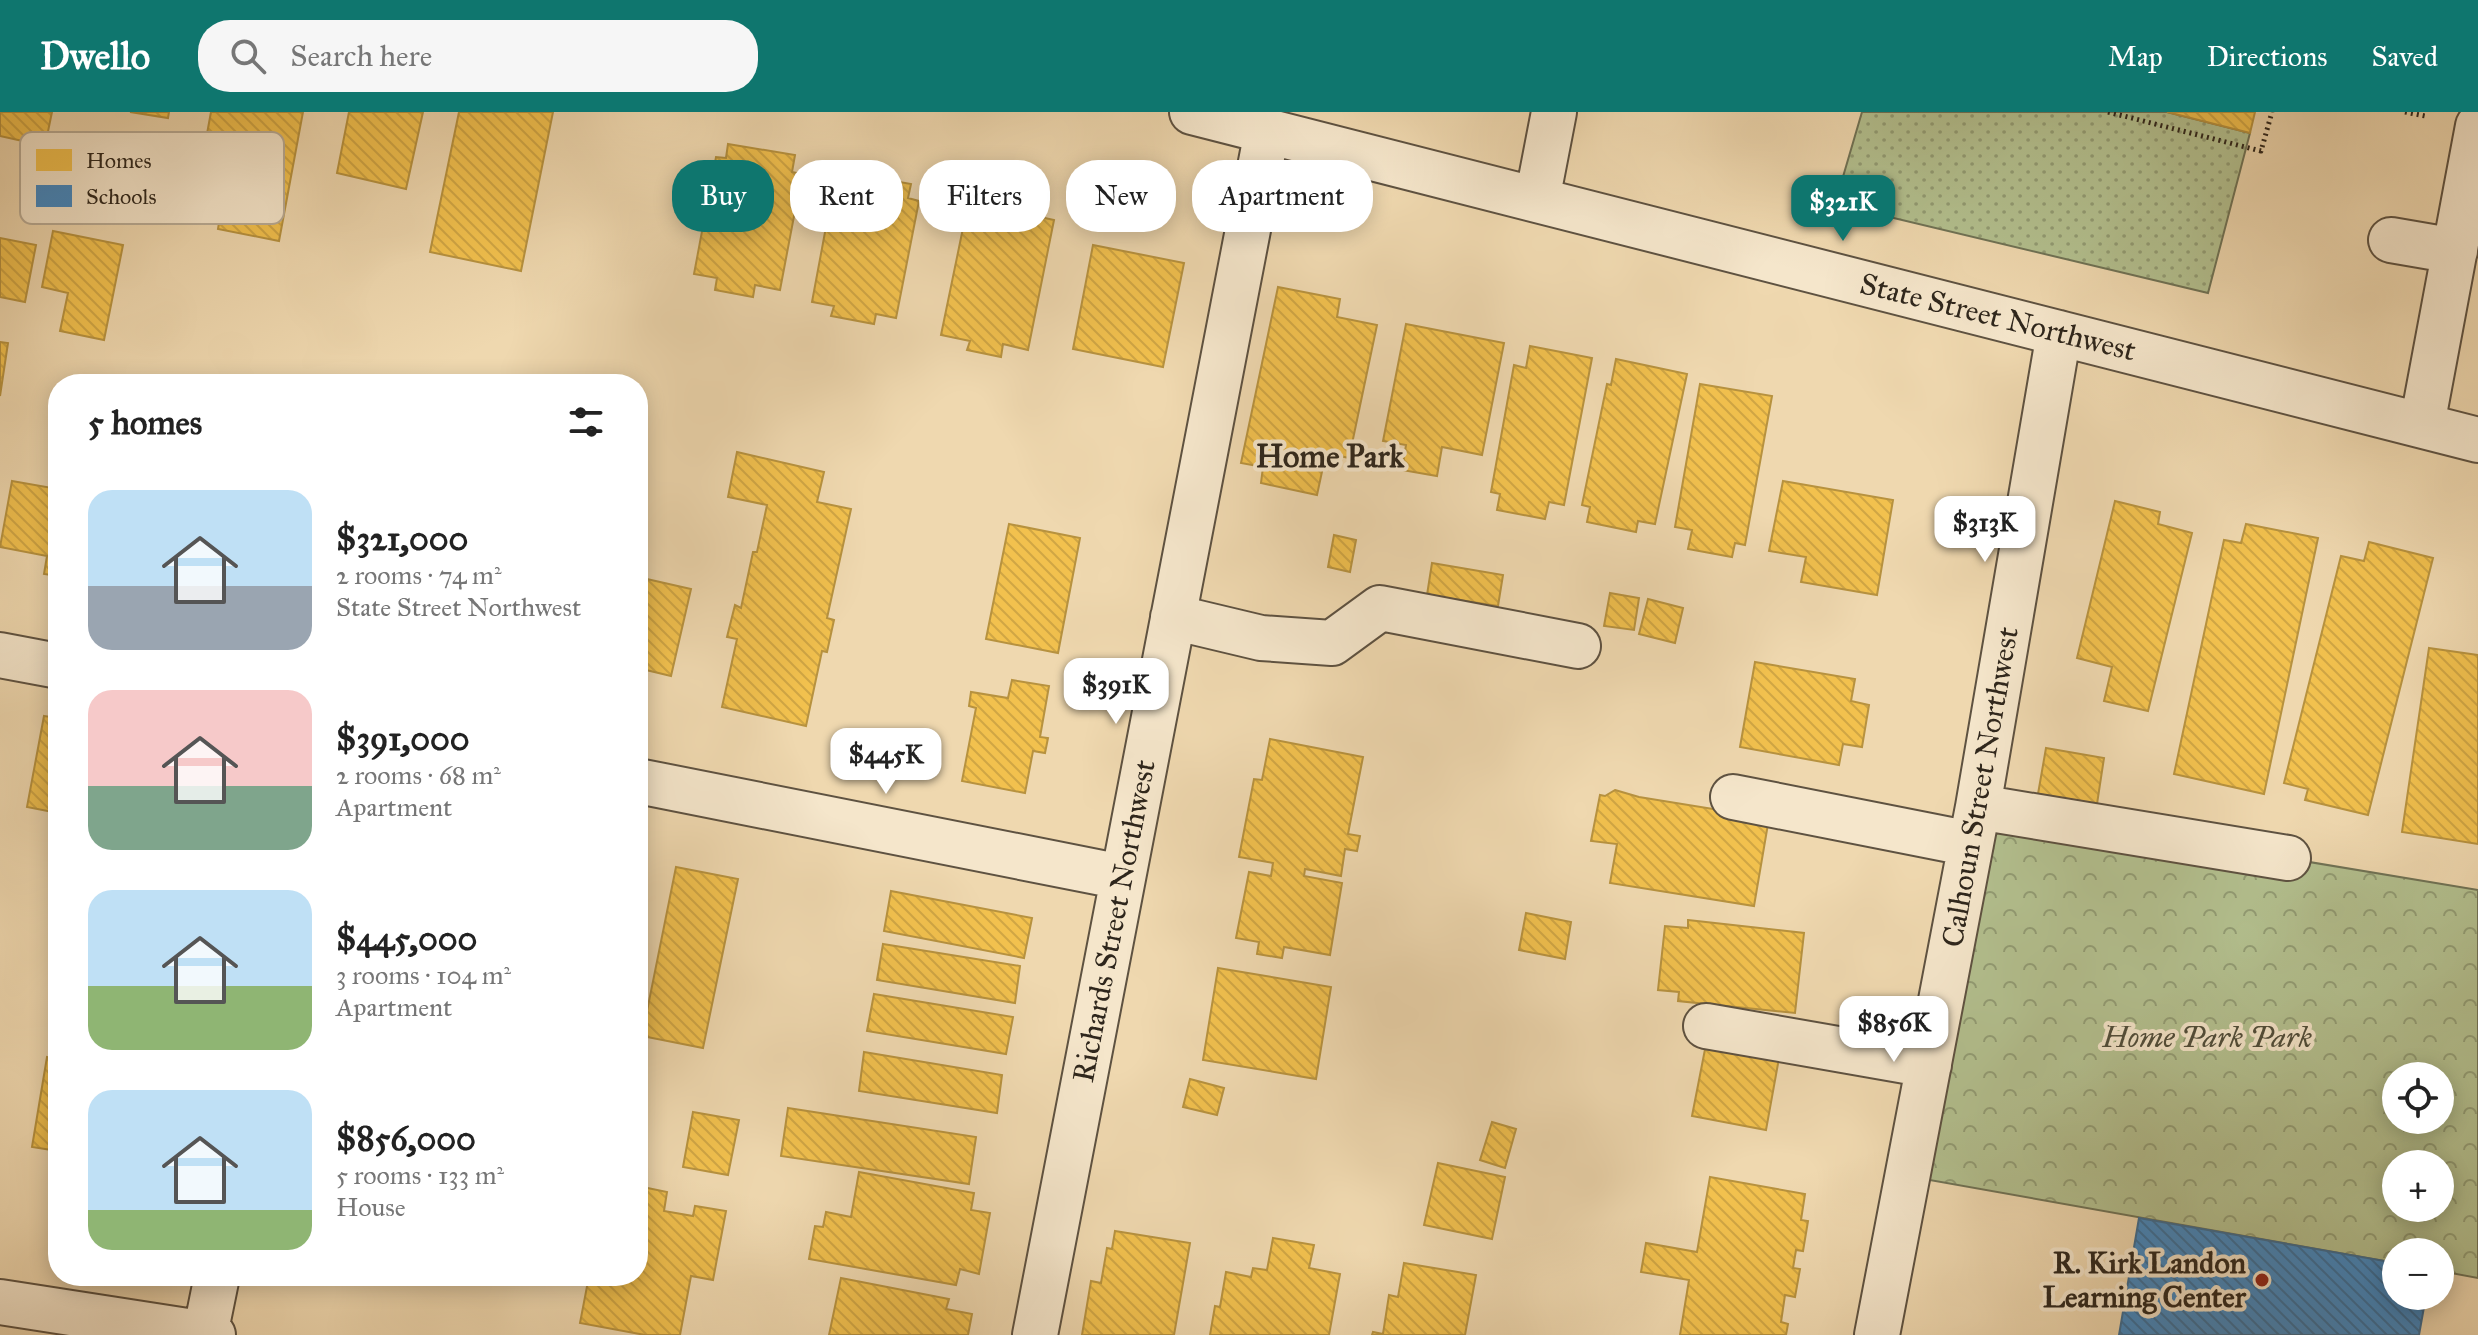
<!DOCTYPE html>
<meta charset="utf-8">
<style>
body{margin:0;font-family:"IM FELL Great Primer",serif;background:#f6f6f6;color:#222;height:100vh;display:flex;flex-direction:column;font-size:30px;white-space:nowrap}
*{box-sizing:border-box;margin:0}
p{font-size:26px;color:#767676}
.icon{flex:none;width:44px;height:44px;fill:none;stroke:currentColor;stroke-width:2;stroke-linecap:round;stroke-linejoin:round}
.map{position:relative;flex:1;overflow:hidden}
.drawer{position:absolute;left:48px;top:262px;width:600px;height:912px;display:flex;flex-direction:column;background:#fff;border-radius:32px;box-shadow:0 4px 20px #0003}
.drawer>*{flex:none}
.top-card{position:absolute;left:672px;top:48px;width:760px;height:72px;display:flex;gap:16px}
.controls{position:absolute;left:2382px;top:950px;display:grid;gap:16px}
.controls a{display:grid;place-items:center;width:72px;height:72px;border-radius:50%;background:#fff;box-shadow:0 4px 20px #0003;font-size:40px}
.price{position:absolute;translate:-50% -68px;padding:0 18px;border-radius:16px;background:#fff;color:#222;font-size:26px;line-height:52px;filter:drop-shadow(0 2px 4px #0008)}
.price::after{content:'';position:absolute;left:50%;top:48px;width:24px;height:18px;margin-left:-12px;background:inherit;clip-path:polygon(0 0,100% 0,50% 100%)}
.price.selected{background:#0f766e;color:#fff}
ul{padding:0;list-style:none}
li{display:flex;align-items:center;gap:24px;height:200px;padding:0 40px}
li span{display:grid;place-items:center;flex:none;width:224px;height:160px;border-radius:24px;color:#555}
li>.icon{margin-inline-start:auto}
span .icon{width:96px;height:96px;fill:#fffc;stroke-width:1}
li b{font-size:34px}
h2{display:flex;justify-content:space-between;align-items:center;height:96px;padding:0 40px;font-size:34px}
.tag{padding:0 28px;border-radius:32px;background:#fff;box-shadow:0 4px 20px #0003;font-size:28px;line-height:72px}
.tag.selected{background:#0f766e;color:#fff}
header{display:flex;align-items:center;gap:48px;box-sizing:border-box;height:112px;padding:0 40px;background:#0f766e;color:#fff}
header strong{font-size:38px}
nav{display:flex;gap:44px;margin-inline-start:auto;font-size:28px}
.search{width:560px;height:72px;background:#f6f6f6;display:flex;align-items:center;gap:20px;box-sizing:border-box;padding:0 28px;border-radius:32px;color:#767676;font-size:30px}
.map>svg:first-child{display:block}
.grass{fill:url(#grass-dots);stroke:#707356;stroke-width:2}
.park{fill:url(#park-crowns);stroke:#707356;stroke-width:2;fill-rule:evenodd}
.homes{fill:url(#homes-back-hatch);stroke:#b7923f;stroke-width:2}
.schools{fill:url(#schools-back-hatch);stroke:#3a6b92;stroke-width:2}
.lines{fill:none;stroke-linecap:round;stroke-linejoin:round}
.minor-casing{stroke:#5e5241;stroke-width:48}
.path{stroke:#2e261c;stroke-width:5;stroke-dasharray:2 4;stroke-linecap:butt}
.minor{stroke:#f5e6cb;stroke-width:44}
.poi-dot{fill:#8f2418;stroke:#f5e6cb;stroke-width:3}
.labels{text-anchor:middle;stroke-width:8;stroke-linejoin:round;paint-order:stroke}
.street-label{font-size:30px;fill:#2e261c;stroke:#f5e6cb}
.park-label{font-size:30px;font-style:italic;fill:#4f4c39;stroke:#f5e6cb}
.poi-label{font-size:30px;font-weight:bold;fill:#2e261c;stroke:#f5e6cb;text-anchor:end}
.neighbourhood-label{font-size:32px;font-weight:bold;fill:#2e261c;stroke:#f5e6cb}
.key{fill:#f5e6cb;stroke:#b9ac96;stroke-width:2}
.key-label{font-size:22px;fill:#2e261c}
</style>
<header>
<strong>Dwello</strong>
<div class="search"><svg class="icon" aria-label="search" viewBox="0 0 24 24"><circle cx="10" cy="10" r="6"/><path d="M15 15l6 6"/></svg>Search here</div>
<nav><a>Map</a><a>Directions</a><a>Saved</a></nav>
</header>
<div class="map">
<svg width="2478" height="1223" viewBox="0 0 2478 1223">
<defs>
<pattern id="grass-dots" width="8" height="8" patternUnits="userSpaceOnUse" patternTransform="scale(2)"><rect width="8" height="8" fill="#b3c08f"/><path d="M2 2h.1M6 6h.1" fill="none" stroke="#929c74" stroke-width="1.8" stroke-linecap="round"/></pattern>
<pattern id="park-crowns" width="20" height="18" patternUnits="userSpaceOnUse" patternTransform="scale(2)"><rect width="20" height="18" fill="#b3c08f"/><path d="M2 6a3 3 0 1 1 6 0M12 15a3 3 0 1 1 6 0" fill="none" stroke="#929c74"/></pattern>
<pattern id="homes-back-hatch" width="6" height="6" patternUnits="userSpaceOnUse" patternTransform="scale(2)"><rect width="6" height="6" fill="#f2c14e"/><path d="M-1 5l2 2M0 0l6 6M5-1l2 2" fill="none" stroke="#d0a644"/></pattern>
<pattern id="schools-back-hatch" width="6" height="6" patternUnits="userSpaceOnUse" patternTransform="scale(2)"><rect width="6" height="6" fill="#3f88c5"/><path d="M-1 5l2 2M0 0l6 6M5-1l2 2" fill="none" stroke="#356f9f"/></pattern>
</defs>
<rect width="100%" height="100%" fill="#efd8af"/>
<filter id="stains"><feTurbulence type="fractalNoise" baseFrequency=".0025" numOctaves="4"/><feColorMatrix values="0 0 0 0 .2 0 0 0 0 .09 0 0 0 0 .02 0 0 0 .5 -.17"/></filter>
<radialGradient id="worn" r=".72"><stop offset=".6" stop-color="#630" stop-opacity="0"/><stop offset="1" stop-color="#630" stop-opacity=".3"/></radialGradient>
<path class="grass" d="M1862,0H2167L2250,21L2208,181L1835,92Z"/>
<path class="park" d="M1978,695L2478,778V1166L2440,1159V1140H2396V1151L1907,1064ZM2396,964H2440V1008H2396ZM2396,1052H2440V1096H2396Z"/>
<path class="homes" d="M0,0H52L45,34L0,24Z
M130,0H169L168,6Z
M211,0H303L279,129L218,117L224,81L197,76Z
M349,0H423L406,77L337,61Z
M459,0H553L521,159L430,140Z
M2167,0H2255L2250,21Z
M728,32L795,43L792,60L802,62L780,178L755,173L753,185L715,178L717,166L694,162L716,45L726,46Z
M849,61L911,72L908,86L919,89L896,206L876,202L874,212L831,204L834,194L812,190L834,72L847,74Z
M969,87L1000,94L998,110L1019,115L1022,101L1054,108L1028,238L1003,232L1001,245L967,238L970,229L941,223Z
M53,119L123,133L104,228L60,219L68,181L42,175Z
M0,126L36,133L25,190L0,185Z
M1093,133L1184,151L1163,255L1073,237Z
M1278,175L1340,187L1337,205L1377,213L1349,346L1326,341L1317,383L1261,371L1263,355L1241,351Z
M1406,212L1504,231L1482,343L1442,335L1437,364L1402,358L1406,333L1383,329Z
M0,230L8,231L0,284Z
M1530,234L1592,246L1564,393L1549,390L1545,407L1497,398L1500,382L1491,380L1514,253L1526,256Z
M1616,247L1687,262L1655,412L1638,409L1636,420L1587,410L1590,395L1582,393L1607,272L1611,273Z
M1700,272L1772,284L1745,433L1735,431L1732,445L1688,437L1692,418L1675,415Z
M737,340L824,360L817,390L851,397L827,506L834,508L827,540L822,539L806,614L722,595L737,527L727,525L735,493L741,496L753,440H757L767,393L728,385Z
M12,369L58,377V464L44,462L47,444L0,435Z
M1783,369L1893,388L1877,483L1801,470L1806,445L1769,439Z
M2115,389L2160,400L2158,412L2192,421L2148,599L2104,589L2112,555L2077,546Z
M1009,412L1080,426L1058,541L986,527Z
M2246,412L2318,426L2264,682L2174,662L2224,428L2241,431Z
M1334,423L1356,428L1350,460L1328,455Z
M2369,430L2433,446L2368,703L2305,688L2308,677L2284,671L2341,444L2364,449Z
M1432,451L1503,463L1498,494L1427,483Z
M638,465L691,477L671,564L646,558L639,583Z
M1610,481L1639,486L1634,518L1604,514Z
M1648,487L1683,496L1675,531L1639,522Z
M2429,536L2478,543V732L2402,720Z
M1755,550L1855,567L1851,589L1869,593L1862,635L1843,632L1839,653L1740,635Z
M1012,568L1049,574L1040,625L1048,626L1045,641L1033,639L1025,681L962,669L976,596L969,594L971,580L1008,586Z
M44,604L58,606V701L27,695Z
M1270,627L1363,645L1348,722L1360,724L1357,739L1345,737L1341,764L1305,757L1304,764L1342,771L1330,843L1284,835L1282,846L1257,842L1259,830L1236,826L1249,760L1271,764L1273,751L1239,745L1254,667L1262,668Z
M2046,636L2104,646L2097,692L2038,682Z
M1615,678L1639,685L1769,706L1754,794L1610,771L1617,732L1591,729L1600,683L1605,684Z
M676,755L738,767L703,936L642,924Z
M891,779L1032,806L1024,846L884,819Z
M1526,801L1571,810L1565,847L1519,838Z
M1688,808L1804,821L1795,901L1678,889L1679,880L1658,878L1665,814L1688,816Z
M883,832L1020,854L1015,891L877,868Z
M1218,856L1331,875L1316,967L1203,948Z
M874,882L1013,905L1006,942L867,919Z
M1708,922L1781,935L1766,1018L1692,1004Z
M864,940L1002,963L997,1001L859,979Z
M47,945L58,947V1039L32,1035Z
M1190,967L1224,976L1217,1003L1183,995Z
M788,996L976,1025L969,1072L781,1044Z
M693,1000L739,1008L728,1063L683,1055Z
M1492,1010L1516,1017L1505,1056L1480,1048Z
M1438,1051L1505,1065L1492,1127L1424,1113Z
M859,1060L974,1081L971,1098L990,1101L979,1162L960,1157L956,1173L809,1147L815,1114L823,1115L826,1100L851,1105Z
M1710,1065L1805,1082L1801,1108L1808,1109L1803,1139L1796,1138L1793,1156L1800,1157L1795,1185L1785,1183L1781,1210L1788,1212L1786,1223H1680L1689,1168L1641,1160L1646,1131L1697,1140Z
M638,1074L667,1080L664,1099L693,1104L695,1094L726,1099L713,1168L691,1164L680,1223H645L580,1211L589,1164H638Z
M1115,1119L1190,1131L1174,1223H1082L1091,1169L1101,1171L1107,1136L1112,1137Z
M1273,1126L1314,1133L1309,1156L1340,1162L1329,1223H1210L1215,1194L1220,1195L1226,1160L1251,1165L1253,1156L1267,1158Z
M1404,1151L1476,1163L1465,1223H1372L1373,1220L1383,1222L1389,1183L1398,1185Z
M841,1166L949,1187L946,1197L972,1202L968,1223H829Z"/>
<path class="schools" d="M2139,1106L2396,1151V1184H2426L2419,1223H2119Z"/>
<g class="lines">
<g class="minor-casing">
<path id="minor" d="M1192,0L2478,328
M1537,88L1554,0
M2391,128L2455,139
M2422,313L2478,14
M1173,505L1261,526L1332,531L1380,496L1578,534
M0,543L58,554
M638,669L1122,765
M1733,685L1971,732
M1978,695L2288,746
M1706,914L1929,953
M0,1190L213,1223
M205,1223L217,1164
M1035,1223L1267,19
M1877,1223L1978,695L2059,221"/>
</g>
<path class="path" d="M2108,0L2261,39L2272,0
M2405,0L2425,4"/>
<use href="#minor" class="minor"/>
</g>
<circle class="poi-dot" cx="2262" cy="1168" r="8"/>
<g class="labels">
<g class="street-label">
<text transform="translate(1998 205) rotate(14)" y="10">State Street Northwest</text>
<text transform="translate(1980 675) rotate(-80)" y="10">Calhoun Street Northwest</text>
<text transform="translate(1114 809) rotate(-79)" y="10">Richards Street Northwest</text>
</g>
<g class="park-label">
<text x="2207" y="935">Home Park Park</text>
</g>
<g class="poi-label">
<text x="2246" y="1161">R. Kirk Landon<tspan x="2246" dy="34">Learning Center</tspan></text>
</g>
<g class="neighbourhood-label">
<text x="1330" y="355">Home Park</text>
</g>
</g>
<rect x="20" y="20" width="264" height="92" rx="12" class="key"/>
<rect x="36" y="37" width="36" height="22" fill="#f2c14e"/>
<rect x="36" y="73" width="36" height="22" fill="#3f88c5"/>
<g class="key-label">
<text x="86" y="56">Homes</text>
<text x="86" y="92">Schools</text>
</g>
<rect width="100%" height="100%" filter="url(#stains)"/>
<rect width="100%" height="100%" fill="url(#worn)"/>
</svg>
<div class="controls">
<a><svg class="icon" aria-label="locate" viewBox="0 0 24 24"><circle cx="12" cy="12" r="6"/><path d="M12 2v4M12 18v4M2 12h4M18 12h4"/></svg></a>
<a>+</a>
<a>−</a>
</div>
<b class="price selected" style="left:1843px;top:131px">$321K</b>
<b class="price" style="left:1985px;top:452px">$313K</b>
<b class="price" style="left:1116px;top:614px">$391K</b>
<b class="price" style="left:886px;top:684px">$445K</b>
<b class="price" style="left:1894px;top:952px">$856K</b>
<div class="top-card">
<a class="tag selected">Buy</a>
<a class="tag">Rent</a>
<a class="tag">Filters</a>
<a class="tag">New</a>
<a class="tag">Apartment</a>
</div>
<section class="drawer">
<h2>5 homes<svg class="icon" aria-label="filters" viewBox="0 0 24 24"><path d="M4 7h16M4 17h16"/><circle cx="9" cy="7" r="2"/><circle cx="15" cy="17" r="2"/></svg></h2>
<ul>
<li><span style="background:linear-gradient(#bfe0f5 60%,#9aa5b1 0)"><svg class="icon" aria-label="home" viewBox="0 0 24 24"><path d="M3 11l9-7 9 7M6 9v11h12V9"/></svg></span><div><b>$321,000</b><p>2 rooms · 74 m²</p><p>State Street Northwest</p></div></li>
<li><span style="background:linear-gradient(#f6c9c9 60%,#7fa58c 0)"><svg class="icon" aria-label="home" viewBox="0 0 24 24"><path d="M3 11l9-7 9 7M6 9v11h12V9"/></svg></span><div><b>$391,000</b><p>2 rooms · 68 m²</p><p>Apartment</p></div></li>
<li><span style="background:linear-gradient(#bfe0f5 60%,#8fb573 0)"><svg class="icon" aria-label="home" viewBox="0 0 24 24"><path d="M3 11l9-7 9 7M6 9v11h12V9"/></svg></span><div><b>$445,000</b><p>3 rooms · 104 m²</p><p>Apartment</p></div></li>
<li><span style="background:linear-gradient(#bfe0f5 75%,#8fb573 0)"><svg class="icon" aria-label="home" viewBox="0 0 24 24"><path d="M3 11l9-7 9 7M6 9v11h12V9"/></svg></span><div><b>$856,000</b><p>5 rooms · 133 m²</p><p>House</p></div></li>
</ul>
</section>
</div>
